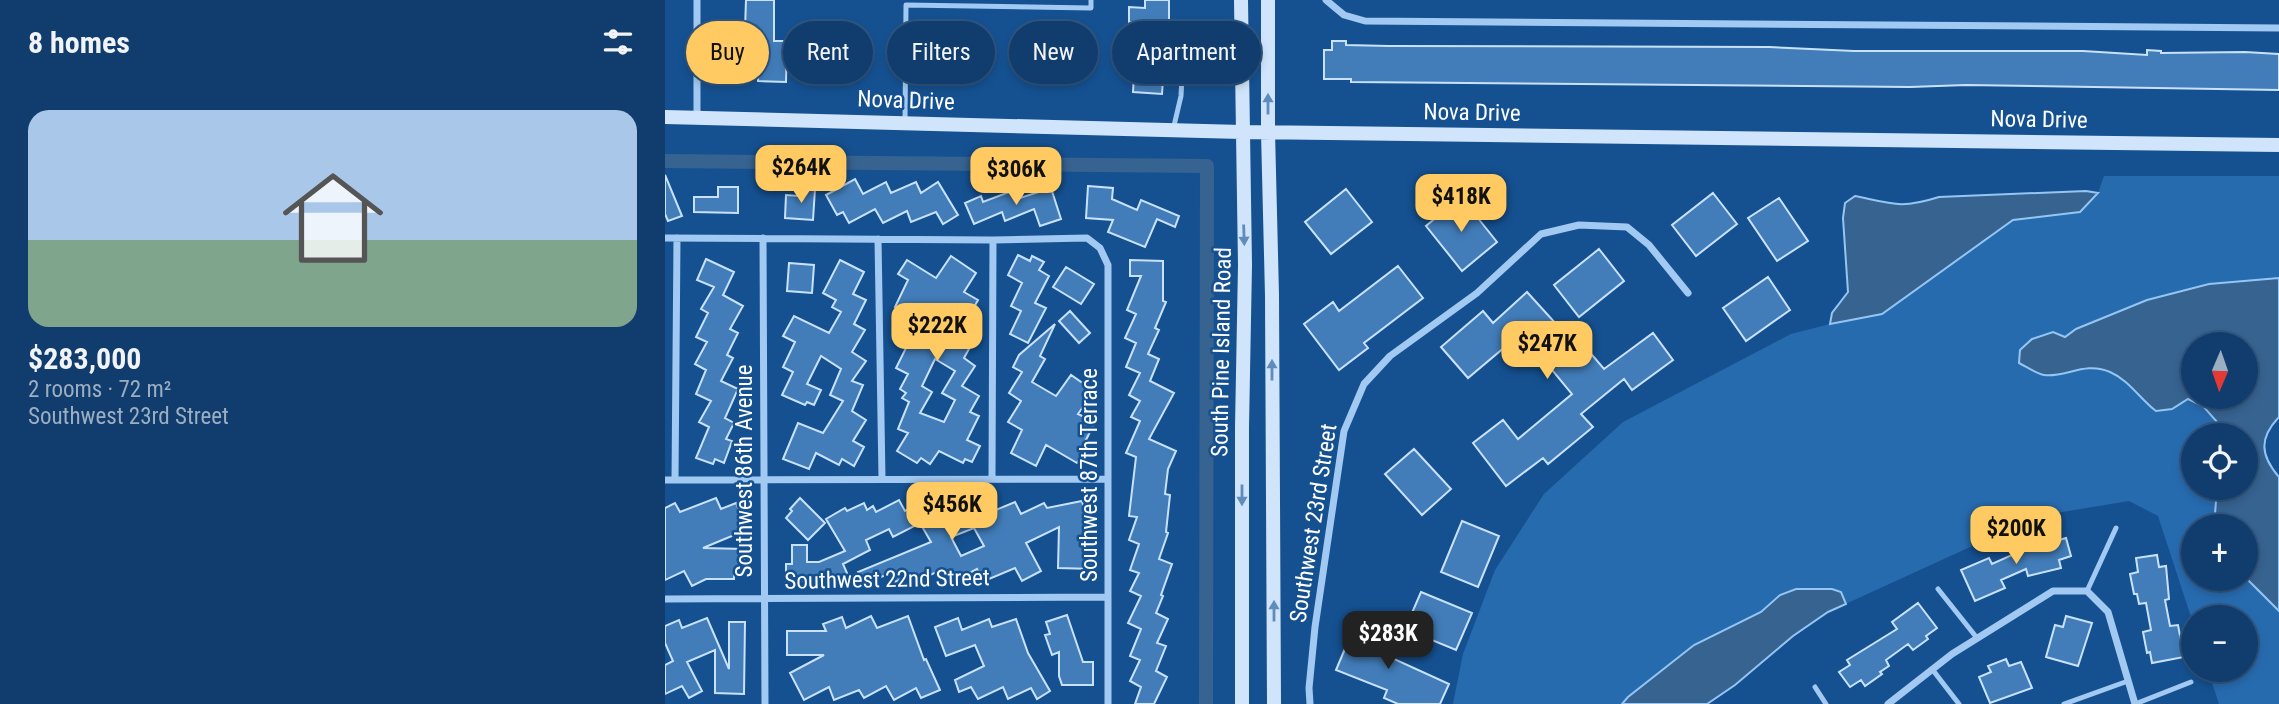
<!DOCTYPE html>
<meta charset="utf-8">
<style>
body{margin:0;font-family:"Roboto Condensed",sans-serif;background:#1e4875;color:#f1f3f6;height:100vh;display:flex;flex-direction:column;font-size:26px;white-space:nowrap}
*{box-sizing:border-box;margin:0}
p{font-size:23px;color:#9caec2}
.icon{flex:none;width:38px;height:38px;fill:none;stroke:currentColor;stroke-width:2;stroke-linecap:round;stroke-linejoin:round}
.map{position:relative;flex:1;overflow:hidden}
.sheet{display:flex;flex-direction:column;background:#103d6d;width:665px}
.sheet>*{flex:none}
.banner{position:absolute;left:21px;top:21px;width:665px;height:63px;display:flex;gap:14px}
.needle{width:46px;rotate:182deg}
.buttons{position:absolute;left:1516px;top:332px;display:grid;gap:14px}
.buttons a{display:grid;place-items:center;width:77px;height:77px;border-radius:50%;background:#103d6d;box-shadow:0 4px 10px #0003,0 0 0 2px #305680;font-size:35px}
.price{position:absolute;translate:-50% -60px;padding:0 16px;border-radius:14px;background:#ffca62;color:#111;font-size:23px;line-height:46px;filter:drop-shadow(0 2px 4px #0008)}
.price::after{content:'';position:absolute;left:50%;top:42px;width:21px;height:16px;margin-left:-10px;background:inherit;clip-path:polygon(0 0,100% 0,50% 100%)}
.price.selected{background:#222;color:#fff}
ul{padding:0;list-style:none}
li{display:grid;align-content:center;gap:14px;height:371px;padding:0 28px}
li span{display:grid;place-items:center;height:217px;border-radius:21px;color:#555}
li>.icon{margin-inline-start:auto}
span .icon{width:126px;height:126px;fill:#fffc;stroke-width:1}
li b{font-size:30px}
h2{display:flex;justify-content:space-between;align-items:center;height:84px;padding:0 28px;font-size:30px}
.pill{padding:0 24px;border-radius:32px;background:#103d6d;box-shadow:0 4px 10px #0003,0 0 0 2px #305680;font-size:24px;line-height:63px}
.pill.selected{background:#ffca62;color:#111}
main{display:flex;flex:1;min-height:0}
.map>svg:first-child{display:block}
.green{fill:#276baf}
.water{fill:#376391;stroke:#94c5f3;stroke-width:2;fill-rule:evenodd}
.lines{fill:none;stroke-linecap:round;stroke-linejoin:round}
.canal{stroke:#376391;stroke-width:14}
.building{fill:#427dba;stroke:#c9e2fc;stroke-width:2;fill-rule:evenodd}
.path{stroke:#a2c9f1;stroke-width:2.5;stroke-dasharray:3.5 5;stroke-linecap:butt}
.lane{stroke:#a2c9f1;stroke-width:5}
.street{stroke:#a2c9f1;stroke-width:7}
.secondary{stroke:#d0e5fb;stroke-width:14}
.oneway{fill:#608cbb}
.labels{text-anchor:middle;stroke-width:5;stroke-linejoin:round;paint-order:stroke}
.street-label{font-size:23px;fill:#fff;stroke:#155191}
</style>
<main>
<section class="sheet">
<h2>8 homes<svg class="icon" aria-label="filters" viewBox="0 0 24 24"><path d="M4 7h16M4 17h16"/><circle cx="9" cy="7" r="2"/><circle cx="15" cy="17" r="2"/></svg></h2>
<ul>
<li><span style="background:linear-gradient(#a9c7e8 60%,#7fa58c 0)"><svg class="icon" aria-label="home" viewBox="0 0 24 24"><path d="M3 11l9-7 9 7M6 9v11h12V9"/></svg></span><div><b>$283,000</b><p>2 rooms · 72 m²</p><p>Southwest 23rd Street</p></div></li>
</ul>
</section>
<div class="map">
<svg width="1614" height="704" viewBox="0 0 1614 704">
<rect width="100%" height="100%" fill="#155191"/>
<path class="green" d="M1439,176H1614V278L1544,284L1482,301L1411,329L1400,337L1355,350L1354,363L1379,375L1426,367L1444,371L1467,386L1482,404L1507,409L1523,399L1538,406L1553,423L1552,436H1528V488H1552L1553,493L1549,527H1528V579H1580V577L1614,611V704H1554L1543,670H1580V618H1528V623L1493,516L1464,501L1373,516L1163,612L1128,636L1070,685L1042,704H788L798,654L830,570L879,494L958,422L1126,334L1165,324L1217,314L1348,220L1415,212L1433,193Z"/>
<path class="water" d="M1421,191L1433,193L1415,212L1348,220L1217,314L1165,324L1167,313L1183,292L1178,218L1180,203L1190,196C1228,204 1236,209 1274,197Z
M1614,278V417C1594,438 1595,455 1614,477V611L1580,577V527H1549L1552,488H1580V436H1552L1553,423L1538,406L1523,399L1507,409L1491,411C1475,399 1464,380 1445,372C1420,361 1400,378 1379,375C1372,374 1362,367 1354,363L1355,350L1367,339L1388,332L1400,337L1411,329L1482,300L1544,284ZM1528,345H1580V397H1528Z
M1131,589H1167L1176,592L1181,604L1163,612L1128,636L1070,685L1042,704H957L963,697L1029,645L1096,612L1115,595Z"/>
<g class="lines">
<path class="canal" d="M0,161L542,166L541,704"/>
</g>
<path class="building" d="M81,0H109V41H122L121,82L93,81L94,58H79Z
M480,0H504V23L464,22V7L480,8Z
M667,41H681V45L724,46L1104,47L1189,51H1418L1482,55V50L1496,51V53L1580,52L1614,54V90L1301,85L1245,87L686,82V79H659V50H667Z
M485,64H499L497,94L468,92L469,73L484,74Z
M0,175L17,216L3,221L0,214Z
M190,179L198,194L221,182L226,193L251,182L256,193L273,182L293,215L278,224L271,212L246,222L242,211L218,223L210,209L184,223L178,212L172,215L161,195Z
M423,186L448,188L447,199L472,210L476,200L514,216L510,227L492,219L480,247L443,232L448,220L421,218Z
M53,187H73V213L29,212V197H53Z
M134,188L150,189L148,220L120,218L121,195L134,196Z
M386,188L396,219L375,226L369,209L340,221L337,212L309,224L300,203L316,196L318,202L352,189L355,198Z
M681,189L707,222L666,254L640,222Z
M1048,193L1072,224L1031,256L1007,225Z
M796,197L832,242L797,271L761,226Z
M1114,198L1143,241L1112,261L1083,218Z
M934,249L959,281L914,317L889,285Z
M353,255L365,261L367,256L379,262L374,270L384,276L370,303L381,308L363,343L345,334L356,311L346,306L357,283L343,275Z
M286,256L311,273L299,292L313,300L301,321L315,329L299,358L310,366L297,386L314,396L305,412L314,416L302,440L315,446L307,462L300,459L298,463L274,451L265,464L256,458L252,463L232,451L243,433L233,429L244,402L237,398L241,393L235,389L243,374L231,368L244,342L231,336L241,312L230,307L243,280L233,274L242,260L271,278ZM270,359L290,371L277,393L290,400L279,422L255,413L267,392L257,386Z
M41,259L69,272L58,295L78,306L65,329L73,333L62,355L68,358L56,381L73,389L60,418L69,423L61,439L67,441L59,463L50,459L48,464L31,458L44,427L34,422L46,401L31,394L41,370L30,364L42,342L31,337L43,313L36,309L49,287L32,280Z
M175,260L199,272L188,294L201,300L189,324L200,330L187,352L201,361L187,381L198,385L187,411L201,420L188,441L199,447L189,466L177,459L174,465L151,453L144,469L118,459L133,423L158,433L178,401L165,395L176,369L156,356L142,384L156,390L149,405L142,402L140,405L117,395L128,372L118,367L130,342L118,336L129,316L164,333L176,312L167,307L171,300L158,293Z
M465,260L498,261V301L501,302L490,328L494,330L483,354L494,359L485,381L509,393L484,439L511,451L503,469L500,494L505,495L501,532L503,533L494,559L507,564L496,595L498,596L491,613L503,619L492,643L501,646L491,671L502,677L489,704H470L476,687L465,681L475,660L465,656L476,629L463,623L476,596L465,591L474,573L465,570L474,544L464,540L472,517L464,516L471,457L461,453L475,421L466,417L475,401L464,395L475,373L461,367L471,343L460,338L471,314L462,310L476,276H465Z
M124,263L149,265L147,293L122,291Z
M733,266L758,298L699,343L703,348L674,370L639,324L668,302L674,311Z
M401,267L429,284L416,304L388,287Z
M1103,277L1125,310L1081,341L1058,308Z
M862,292L911,346L916,342L939,369L988,333L1008,360L967,390L959,379L916,414L928,427L883,464L878,458L841,486L808,443L838,420L853,439L907,394L874,354L871,356L853,336L803,378L776,347L818,311L828,323Z
M405,311L425,333L414,343L394,321Z
M390,324L375,356L380,359L367,382L391,396L406,375L429,391L413,414L430,422L420,442L423,444L412,463L381,445L371,466L346,453L357,430L343,422L356,401L344,393L357,372L348,367L354,355Z
M749,449L786,489L757,515L720,474Z
M51,498L56,509L71,503L77,516L73,518L79,531L38,548L79,549V572H69V579H41L27,586L19,571L0,580V508L10,503L15,512Z
M135,498L160,523L143,540L121,518L127,511L125,509Z
M262,499L268,511L292,501L297,513L320,501L326,512L350,502L356,514L379,503L382,508L417,501L428,540V569L393,568L394,527L361,543L376,571L357,581L350,568L317,582L312,569L286,583L279,569L253,580L250,573L230,582L226,573L198,584L193,572L266,542L255,523L228,537L224,529L201,540L205,550L178,564L185,580L171,586L169,581H121V564H127V545H142V562H154L180,551L161,519L180,508L182,511L199,503L202,510L208,506L211,512L234,500L240,511ZM309,528L319,546L296,556L286,537Z
M797,521L834,536L813,587L776,572Z
M1385,535L1387,542L1401,538L1406,556L1394,560L1396,568L1363,576L1361,569L1336,580L1340,588L1310,601L1296,570L1324,558L1327,564L1356,551L1354,546L1366,543L1365,541Z
M1492,555L1494,567L1501,566L1504,599L1500,600L1505,626L1513,625L1519,657L1487,663L1485,652L1482,653L1478,632L1486,630L1481,603L1474,604L1472,594H1469L1465,574L1473,572L1471,558Z
M756,592L807,613L791,650L740,629Z
M1253,603L1272,628L1261,636L1263,639L1248,650L1243,644L1221,660L1224,666L1215,672L1217,674L1200,686L1196,680L1185,687L1174,672L1185,665L1182,660L1232,629L1227,622Z
M402,615L418,662H428V685H397L394,676V652L387,655L380,635L385,634L381,622Z
M206,616L212,628L243,616L259,660L261,659L275,690L256,698L251,688L229,700L221,686L199,698L194,690L169,700L164,687L139,700L125,673L159,655H122V631H161L158,624L177,617L181,628Z
M1401,616L1427,623L1413,666L1381,657L1390,625L1398,627Z
M42,618L64,669V622H80L79,694L50,693V650L22,662L37,691L24,698L17,686L0,694V665L8,661L0,643V626L14,620L17,628Z
M293,618L297,630L324,619L327,627L351,619L363,653L385,691L372,699L366,688L343,699L338,687L313,699L306,687L294,692L290,680L319,666L310,645L281,656L270,627Z
M690,625L724,639L718,654L784,684L775,704H733L719,698L722,690L671,670Z
M1341,659L1344,666L1356,662L1367,688L1325,703L1314,677L1326,672L1323,666Z"/>
<g class="lines">
<path class="path" d="M565,248V270"/>
<path class="lane" d="M240,123L241,5L426,8V0
M508,130L516,96L519,37L576,40
M1273,589L1312,638
M1422,591L1451,528
M1267,669L1294,704
M1150,687L1161,704
M1399,704L1463,681
M1470,704L1526,682"/>
<path class="street" d="M661,0L679,15L700,21L1614,28
M32,118V0
M0,238L328,240L422,238L435,248L443,265V704
M98,238L100,704
M213,239L217,478
M327,479L328,240
M0,480L442,479
M10,480L12,238
M0,599L443,597
M645,704L644,688L650,627L679,431L699,384L725,356L812,293L876,234L914,225L962,227L984,245L1023,293
M1223,704L1287,654L1388,591H1422L1443,612L1470,704"/>
<path class="secondary" d="M576,0L580,265L577,427V704
M603,0V132L607,295L609,704
M0,117L577,132L1614,145"/>
</g>
<defs><path id="oneway-solid" d="M-6-.8H1V-3.2L6.5 0L1 3.2V.8H-6Z" transform="scale(1.75)"/></defs>
<g class="oneway">
<use href="#oneway-solid" transform="translate(603 104) rotate(-90)"/>
<use href="#oneway-solid" transform="translate(579 235) rotate(88)"/>
<use href="#oneway-solid" transform="translate(607 370) rotate(-90)"/>
<use href="#oneway-solid" transform="translate(577 495) rotate(90)"/>
<use href="#oneway-solid" transform="translate(609 611) rotate(-90)"/>
</g>
<g class="labels">
<g class="street-label">
<text transform="translate(241 100) rotate(2)" y="8">Nova Drive</text>
<text transform="translate(807 112) rotate(1)" y="8">Nova Drive</text>
<text transform="translate(1374 119) rotate(1)" y="8">Nova Drive</text>
<text transform="translate(556 352) rotate(-89)" y="8">South Pine Island Road</text>
<text transform="translate(79 471) rotate(-90)" y="8">Southwest 86th Avenue</text>
<text transform="translate(424 475) rotate(-90)" y="8">Southwest 87th Terrace</text>
<text transform="translate(648 523) rotate(-81)" y="8">Southwest 23rd Street</text>
<text transform="translate(222 579) rotate(-1)" y="8">Southwest 22nd Street</text>
</g>
</g>
</svg>
<div class="buttons">
<a><svg class="needle" viewBox="-14 -14 28 28"><path d="M0-13l5 13h-10z" fill="#e53935"/><path d="M0 13l5-13h-10z" fill="#9caec2"/></svg></a>
<a><svg class="icon" aria-label="locate" viewBox="0 0 24 24"><circle cx="12" cy="12" r="6"/><path d="M12 2v4M12 18v4M2 12h4M18 12h4"/></svg></a>
<a>+</a>
<a>−</a>
</div>
<b class="price" style="left:136px;top:205px">$264K</b>
<b class="price" style="left:351px;top:207px">$306K</b>
<b class="price" style="left:796px;top:234px">$418K</b>
<b class="price" style="left:272px;top:363px">$222K</b>
<b class="price" style="left:882px;top:381px">$247K</b>
<b class="price" style="left:287px;top:542px">$456K</b>
<b class="price" style="left:1351px;top:566px">$200K</b>
<b class="price selected" style="left:723px;top:671px">$283K</b>
<div class="banner">
<a class="pill selected">Buy</a>
<a class="pill">Rent</a>
<a class="pill">Filters</a>
<a class="pill">New</a>
<a class="pill">Apartment</a>
</div>
</div>
</main>
